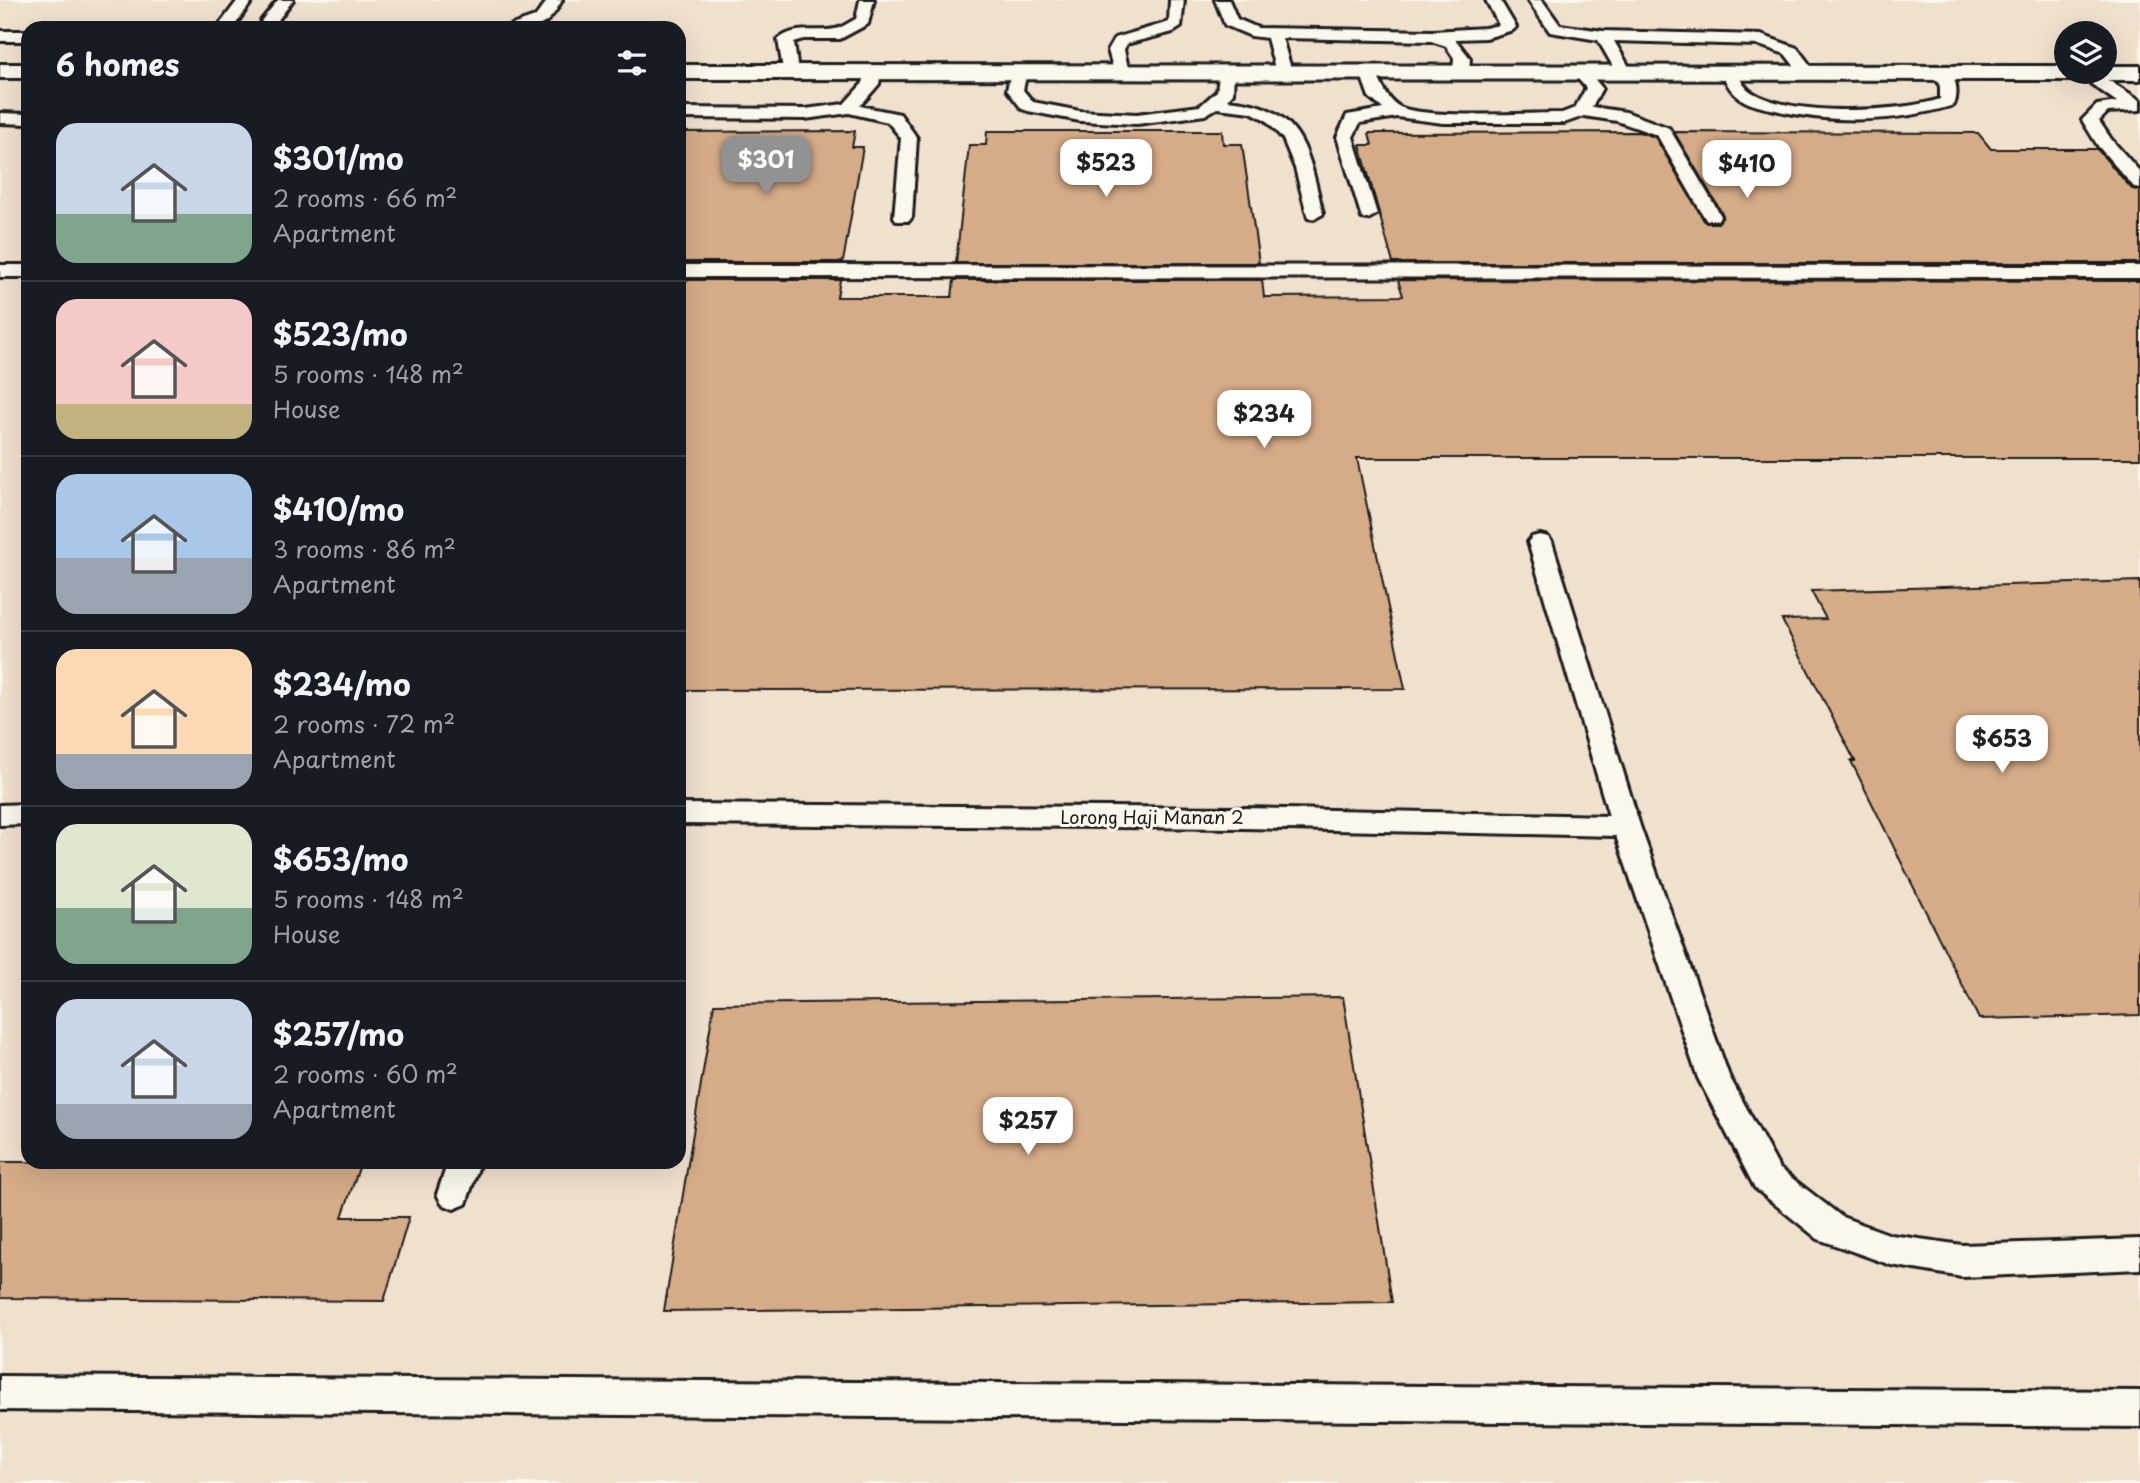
<!DOCTYPE html>
<meta charset="utf-8">
<style>
body{margin:0;font-family:"Playpen Sans",sans-serif;background:#242831;color:#f1f3f6;height:100vh;display:flex;flex-direction:column;font-size:26px;white-space:nowrap}
*{box-sizing:border-box;margin:0}
p{font-size:23px;color:#9ea1a6}
.icon{flex:none;width:38px;height:38px;fill:none;stroke:currentColor;stroke-width:2;stroke-linecap:round;stroke-linejoin:round}
.map{position:relative;flex:1;overflow:hidden}
.drawer{position:absolute;left:21px;top:21px;width:665px;height:1148px;display:flex;flex-direction:column;background:#171b24;border-radius:21px;box-shadow:0 7px 28px #0002}
.drawer>*{flex:none}
.fabs{position:absolute;left:2054px;top:21px;display:grid;gap:14px}
.fabs a{display:grid;place-items:center;width:63px;height:63px;border-radius:50%;background:#171b24;box-shadow:0 7px 28px #0002;font-size:35px}
.price{position:absolute;translate:-50% -60px;padding:0 16px;border-radius:14px;background:#fff;color:#222;font-size:23px;line-height:46px;filter:drop-shadow(0 2px 4px #0008)}
.price::after{content:'';position:absolute;left:50%;top:42px;width:21px;height:16px;margin-left:-10px;background:inherit;clip-path:polygon(0 0,100% 0,50% 100%)}
.price.selected{background:#919294;color:#fff}
ul{padding:0;list-style:none}
li{display:flex;align-items:center;gap:21px;height:175px;padding:0 35px}
li+li{border-top:2px solid #363941}
li span{display:grid;place-items:center;flex:none;width:196px;height:140px;border-radius:21px;color:#555}
li>.icon{margin-inline-start:auto}
span .icon{width:84px;height:84px;fill:#fffc;stroke-width:1}
li b{font-size:30px}
h2{display:flex;justify-content:space-between;align-items:center;height:84px;padding:0 35px;font-size:30px}
.map>svg:first-child{display:block}
.built{fill:#f0e0ce;fill-rule:evenodd}
.building{fill:#d6ab87;stroke:#1c1c1c;stroke-width:2}
.lines{fill:none;stroke-linecap:round;stroke-linejoin:round}
.service-casing{stroke:#1c1c1c;stroke-width:6}
.minor-casing{stroke:#1c1c1c;stroke-width:6}
.service{fill:#fbf7ec;fill-rule:evenodd}
.minor{fill:#fbf7ec;fill-rule:evenodd}
.labels{text-anchor:middle;stroke-width:6;stroke-linejoin:round;paint-order:stroke}
.street-label{font-size:18px;fill:#1c1c1c;stroke:#fbf7ec}
</style>
<div class="map">
<svg width="2140" height="1483" viewBox="0 0 2140 1483">
<rect width="100%" height="100%" fill="#fbf7ec"/>
<filter id="ink" filterUnits="userSpaceOnUse"><feTurbulence type="fractalNoise" baseFrequency=".0143" numOctaves="2"/><feDisplacementMap in="SourceGraphic" scale="14" xChannelSelector="R" yChannelSelector="G"/><feConvolveMatrix kernelMatrix="1 2 1 2 8 2 1 2 1" color-interpolation-filters="sRGB"/></filter>
<g filter="url(#ink)">
<path class="built" d="M0,0H2140V1483H0ZM28,28H679V1162H28ZM2067,33H2105V72H2067Z"/>
<path class="building" d="M855,131L852,147H863L843,262H679V132Z
M987,131H1222L1223,144H1242L1259,263H956L969,145H986Z
M1639,132L1655,137L1706,223H1718L1723,215L1674,132L1978,133L1991,149H2097L2132,189L2140,190V263H1393L1360,145H1372L1369,133Z
M679,280H840L837,297H952L954,280H1262L1264,297L1403,296L1398,280L2140,281V458H1357L1405,689L679,690Z
M2140,581V1015L1979,1019L1851,761H1855L1782,620L1826,619L1811,591Z
M1343,997L1392,1302L664,1311L714,1004Z
M0,1162H361L342,1217H409L384,1301L0,1298Z"/>
<g class="lines">
<g class="service-casing">
<path id="service" d="M238,0H253L233,28H217Z
M278,0H293L278,20L288,28H270L261,21Z
M548,0H562C547,28 540,28 509,28L512,25L535,17Z
M860,0H874L868,24L840,39H804L794,42L798,72L796,75H784L778,40C794,25 815,33 835,29C842,28 849,22 856,19Z
M1170,0H1184L1181,27L1173,32L1126,44L1124,50L1129,72L1121,77L1115,75L1108,50L1115,38L1169,22Z
M1215,0H1229L1237,19L1258,28L1433,31L1485,28L1499,25L1486,0H1500L1516,27L1513,30L1486,38L1455,39L1470,58L1469,72L1461,77L1453,72L1454,58L1446,46L1431,41L1282,38L1292,72L1284,77L1276,72L1267,38L1251,36L1225,25Z
M1528,0H1542L1560,25L1603,31L1761,35L1797,48L1816,73L1808,78L1802,76L1785,54L1759,45L1614,41L1632,72L1624,77L1618,75L1598,40L1550,32Z
M0,31H28V41H0Z
M873,67L881,72L879,84L860,106L900,114L917,138L912,217L909,221H897L894,217L901,138L888,122L849,113L805,119L679,118V108L805,109L844,104L863,83L867,69Z
M1019,67L1027,72L1023,90L1033,102L1080,111L1137,114L1200,106L1217,91L1220,69H1232L1234,72L1233,93L1227,100C1303,106 1308,150 1323,214L1314,219L1308,218L1295,168L1283,139L1266,120L1251,112L1217,108L1205,115L1137,124L1080,121L1028,111L1022,109L1007,90L1011,72Z
M1368,67C1381,70 1380,96 1400,107C1425,119 1529,113 1562,113L1575,108L1586,88L1572,72L1580,67L1586,69L1602,88L1592,107L1626,112L1669,128L1721,216L1718,220H1706L1657,135L1617,121L1584,116L1564,123H1443L1397,117L1360,123L1353,137L1377,214L1368,219L1362,218L1337,137L1347,115L1383,109L1369,97L1360,72Z
M1729,67L1735,69C1739,76 1743,86 1750,91C1789,117 1896,113 1940,99V87L1935,73L1943,68C1957,72 1959,94 1954,105C1896,123 1830,124 1771,109C1759,107 1744,103 1736,95C1729,89 1725,80 1721,72Z
M2079,72H2095L2140,100V110L2108,112L2099,121L2111,139L2140,172V188L2134,187L2098,146L2082,120L2097,105L2117,102L2080,76Z
M0,113L28,114V124L0,123Z
M0,265H28V277H0Z
M679,265L2140,266V278L679,277Z
M1540,535L1548,537L1552,542L1640,826L1729,1076L1779,1168L1842,1217L1891,1235L1962,1245L2140,1239V1269L1962,1277L1891,1265L1818,1239L1755,1188L1698,1078L1616,836L1242,828L679,824V804L1242,808L1609,816L1528,542L1532,537Z
M28,804V824L0,825V805Z
M448,1162H480L466,1204L454,1209L442,1204L437,1194Z
M0,1376L2140,1391V1427L0,1410Z"/>
</g>
<g class="minor-casing">
<path id="minor" d="M0,64H28V78H0Z
M679,65L2067,66V72H2105V66H2140V80L679,79Z"/>
</g>
<use href="#service" class="service"/>
<use href="#minor" class="minor"/>
</g>
</g>
<g class="labels">
<g class="street-label">
<text x="1152" y="824">Lorong Haji Manan 2</text>
</g>
</g>
</svg>
<div class="fabs">
<a><svg class="icon" aria-label="layers" viewBox="0 0 24 24"><path d="M12 4l9 5-9 5-9-5zM3 14l9 5 9-5"/></svg></a>
</div>
<b class="price selected" style="left:766px;top:196px">$301</b>
<b class="price" style="left:1106px;top:199px">$523</b>
<b class="price" style="left:1747px;top:200px">$410</b>
<b class="price" style="left:1264px;top:450px">$234</b>
<b class="price" style="left:2002px;top:775px">$653</b>
<b class="price" style="left:1028px;top:1157px">$257</b>
<section class="drawer">
<h2>6 homes<svg class="icon" aria-label="filters" viewBox="0 0 24 24"><path d="M4 7h16M4 17h16"/><circle cx="9" cy="7" r="2"/><circle cx="15" cy="17" r="2"/></svg></h2>
<ul>
<li><span style="background:linear-gradient(#c9d6e8 65%,#7fa58c 0)"><svg class="icon" aria-label="home" viewBox="0 0 24 24"><path d="M3 11l9-7 9 7M6 9v11h12V9"/></svg></span><div><b>$301/mo</b><p>2 rooms · 66 m²</p><p>Apartment</p></div></li>
<li><span style="background:linear-gradient(#f6c9c9 75%,#c2b280 0)"><svg class="icon" aria-label="home" viewBox="0 0 24 24"><path d="M3 11l9-7 9 7M6 9v11h12V9"/></svg></span><div><b>$523/mo</b><p>5 rooms · 148 m²</p><p>House</p></div></li>
<li><span style="background:linear-gradient(#a9c7e8 60%,#9aa5b1 0)"><svg class="icon" aria-label="home" viewBox="0 0 24 24"><path d="M3 11l9-7 9 7M6 9v11h12V9"/></svg></span><div><b>$410/mo</b><p>3 rooms · 86 m²</p><p>Apartment</p></div></li>
<li><span style="background:linear-gradient(#ffd9b3 75%,#9aa5b1 0)"><svg class="icon" aria-label="home" viewBox="0 0 24 24"><path d="M3 11l9-7 9 7M6 9v11h12V9"/></svg></span><div><b>$234/mo</b><p>2 rooms · 72 m²</p><p>Apartment</p></div></li>
<li><span style="background:linear-gradient(#dfe7d0 60%,#7fa58c 0)"><svg class="icon" aria-label="home" viewBox="0 0 24 24"><path d="M3 11l9-7 9 7M6 9v11h12V9"/></svg></span><div><b>$653/mo</b><p>5 rooms · 148 m²</p><p>House</p></div></li>
<li><span style="background:linear-gradient(#c9d6e8 75%,#9aa5b1 0)"><svg class="icon" aria-label="home" viewBox="0 0 24 24"><path d="M3 11l9-7 9 7M6 9v11h12V9"/></svg></span><div><b>$257/mo</b><p>2 rooms · 60 m²</p><p>Apartment</p></div></li>
</ul>
</section>
</div>
